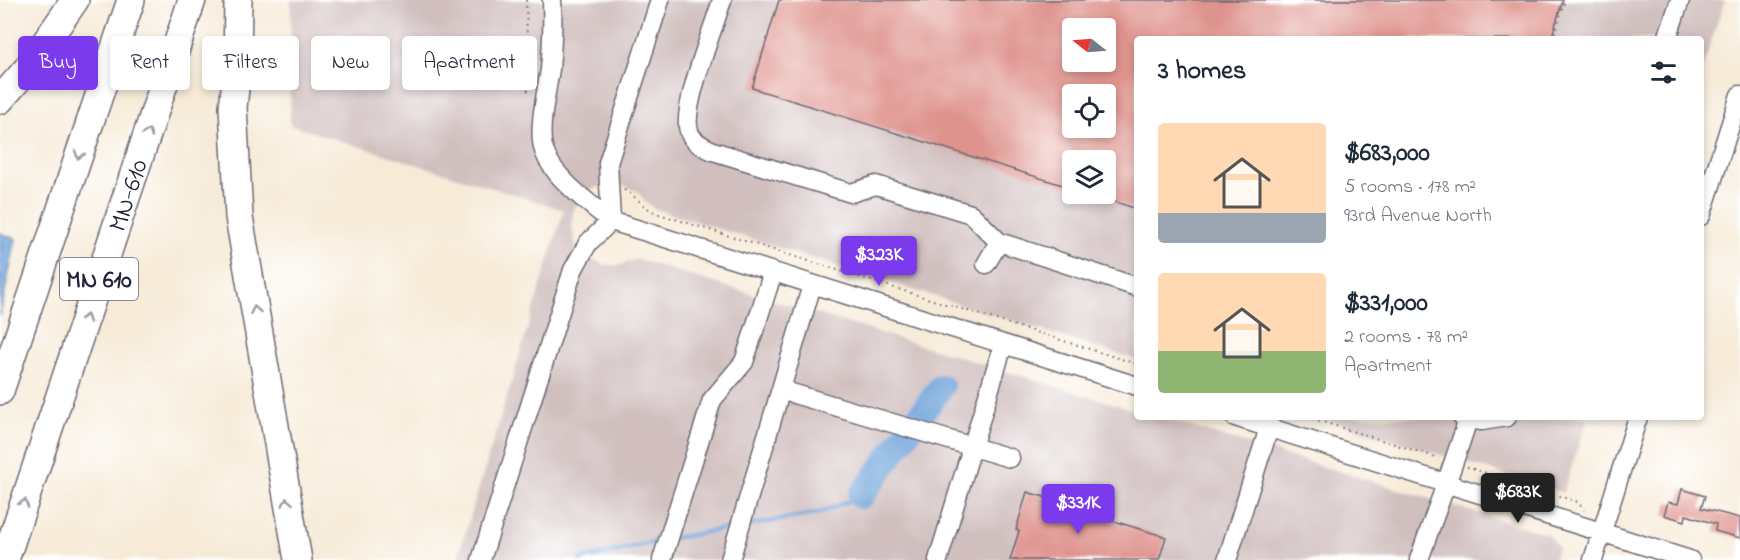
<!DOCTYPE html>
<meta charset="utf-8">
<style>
body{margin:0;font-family:"Indie Flower",sans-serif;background:#f6f6f7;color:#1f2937;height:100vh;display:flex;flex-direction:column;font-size:22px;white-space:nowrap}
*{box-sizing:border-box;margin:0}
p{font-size:20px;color:#747a83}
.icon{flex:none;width:33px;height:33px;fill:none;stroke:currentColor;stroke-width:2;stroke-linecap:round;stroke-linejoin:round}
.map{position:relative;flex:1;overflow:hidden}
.sheet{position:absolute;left:1134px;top:36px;width:570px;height:384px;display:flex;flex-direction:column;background:#fff;border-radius:6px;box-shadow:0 3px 9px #0003}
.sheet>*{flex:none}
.guide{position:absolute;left:18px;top:36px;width:570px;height:54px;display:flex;gap:12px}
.needle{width:39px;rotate:287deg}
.fabs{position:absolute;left:1062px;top:18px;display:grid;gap:12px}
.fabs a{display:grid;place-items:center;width:54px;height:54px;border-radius:6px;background:#fff;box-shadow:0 3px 9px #0003;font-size:30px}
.price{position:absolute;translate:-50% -51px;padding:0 14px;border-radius:6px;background:#7c3aed;color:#fff;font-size:20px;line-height:39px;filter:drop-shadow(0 2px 3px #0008)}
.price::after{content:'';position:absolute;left:50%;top:36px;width:18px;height:14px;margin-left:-9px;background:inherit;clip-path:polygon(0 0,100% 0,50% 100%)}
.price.on{background:#222;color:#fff}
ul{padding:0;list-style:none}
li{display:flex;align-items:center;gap:18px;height:150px;padding:0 24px}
li span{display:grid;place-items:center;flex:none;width:168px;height:120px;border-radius:6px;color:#555}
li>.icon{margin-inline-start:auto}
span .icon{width:72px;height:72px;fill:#fffc;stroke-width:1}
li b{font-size:26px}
h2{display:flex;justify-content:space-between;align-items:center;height:72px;padding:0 24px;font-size:26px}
.chip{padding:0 21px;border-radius:6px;background:#fff;box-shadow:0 3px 9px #0003;font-size:21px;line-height:54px}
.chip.on{background:#7c3aed;color:#fff}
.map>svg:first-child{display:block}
.industrial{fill:#d1bfbf;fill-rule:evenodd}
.water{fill:#6ca2d9;stroke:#47628a;stroke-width:1.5}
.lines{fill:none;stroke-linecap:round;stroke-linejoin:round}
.stream{stroke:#6ca2d9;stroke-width:4.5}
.river{stroke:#6ca2d9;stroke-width:26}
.building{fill:#df938d;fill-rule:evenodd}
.minor-casing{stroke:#6d6872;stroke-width:21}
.highway-casing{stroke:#6d6872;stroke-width:30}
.path{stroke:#6d6872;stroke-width:2;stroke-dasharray:1.5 4.5;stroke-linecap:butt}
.minor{stroke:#fff;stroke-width:18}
.highway{stroke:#fff;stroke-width:27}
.oneway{stroke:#9c9ca7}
.labels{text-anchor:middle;stroke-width:4.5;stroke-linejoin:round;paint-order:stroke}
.shield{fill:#fff;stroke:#646476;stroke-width:1.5}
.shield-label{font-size:24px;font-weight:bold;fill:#22223b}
.street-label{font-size:26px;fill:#22223b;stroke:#fff}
</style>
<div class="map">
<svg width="1740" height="560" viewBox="0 0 1740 560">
<rect width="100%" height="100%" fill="#fff"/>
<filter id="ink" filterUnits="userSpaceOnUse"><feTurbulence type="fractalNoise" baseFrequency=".0167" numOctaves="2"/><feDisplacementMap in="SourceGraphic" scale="12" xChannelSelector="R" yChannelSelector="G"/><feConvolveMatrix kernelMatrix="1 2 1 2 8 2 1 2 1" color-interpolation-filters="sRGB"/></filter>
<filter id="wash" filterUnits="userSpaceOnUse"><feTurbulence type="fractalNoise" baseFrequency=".008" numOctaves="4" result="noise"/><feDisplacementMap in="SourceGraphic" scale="24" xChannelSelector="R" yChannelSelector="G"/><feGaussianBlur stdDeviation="1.35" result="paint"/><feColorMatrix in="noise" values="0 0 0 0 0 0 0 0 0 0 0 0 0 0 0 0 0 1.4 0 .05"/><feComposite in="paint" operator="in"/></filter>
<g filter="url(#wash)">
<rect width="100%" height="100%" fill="#f7ebd8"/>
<path class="industrial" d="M291,0H1725L1701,72V39H1137V360L655,209L646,203L638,192L623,185L602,186L590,190L577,204L573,212L572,227L576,248L590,259L606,265H621L636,259L1137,411V417H1158L1547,534L1558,547L1553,560H457L564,210L290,125ZM1072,28H1106V62H1072ZM1072,94H1106V128H1072ZM1072,160H1106V194H1072Z
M1320,417H1588L1563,493Z"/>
<path class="water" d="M0,233L16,239L0,316Z"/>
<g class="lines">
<path class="stream" d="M744,526L820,513L861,496
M673,538L736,527
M580,560L662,540"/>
<path class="river" d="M861,496L941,387"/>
</g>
<g id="blocks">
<path class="building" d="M779,0H1563L1551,39H1137V209L1106,199V160H1072V188L752,88ZM1072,28H1106V62H1072ZM1072,94H1106V128H1072Z
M1682,489L1705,496L1701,508L1740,518V538L1715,531L1716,524L1686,515L1685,521L1664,515L1668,502L1678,504Z
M1027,492L1083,508L1081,511L1166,537L1159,560H1010L1019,531L1016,530Z"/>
</g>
</g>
<g filter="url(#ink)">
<use href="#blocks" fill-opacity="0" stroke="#6d6872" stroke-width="1.5"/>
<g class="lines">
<g class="minor-casing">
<path id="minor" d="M552,0C553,23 552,46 550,69C547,90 538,127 543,147C550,176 589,203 611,221L1137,386
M722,0C714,27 681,108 689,131C692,142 704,147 713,151L851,193L876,185L971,214L999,242L1137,287
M1667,39L1680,0
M1701,216L1740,95
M611,221L608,163L660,0
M986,264L999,242
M781,390L1010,458
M1235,417L1690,560
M1468,419L1482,421L1507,417
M481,560L573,270L588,243L611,221
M662,560L712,400L744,362L773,272
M730,560L812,285
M938,560L1003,345
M1227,560L1269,428
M1419,560C1435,513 1453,467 1468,419L1462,417
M1593,560L1638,417"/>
</g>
<g class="highway-casing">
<path id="highway" d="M238,0L237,71L233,107L239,217L298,560
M0,100L27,69L75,0
M0,391L131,0
M5,560L192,0"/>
</g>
<path class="path" d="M526,0L528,96
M1553,39L1565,0
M624,190C638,197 644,209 659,214L1137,364
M1307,417L1439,458
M1467,467L1578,502L1584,510"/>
<use href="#minor" class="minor"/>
<use href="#highway" class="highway"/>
</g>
<defs><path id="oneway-chevron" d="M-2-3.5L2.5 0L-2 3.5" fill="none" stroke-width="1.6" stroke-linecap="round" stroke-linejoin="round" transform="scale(1.5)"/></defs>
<g class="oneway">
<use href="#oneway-chevron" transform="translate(148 133) rotate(-72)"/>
<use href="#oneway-chevron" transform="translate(79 155) rotate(109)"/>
<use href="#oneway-chevron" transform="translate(255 310) rotate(-100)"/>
<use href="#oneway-chevron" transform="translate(86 318) rotate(-71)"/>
<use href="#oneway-chevron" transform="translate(287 502) rotate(-100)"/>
<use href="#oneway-chevron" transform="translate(24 503) rotate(-71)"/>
</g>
</g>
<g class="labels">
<rect class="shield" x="60" y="258" width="78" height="42" rx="4.5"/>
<g class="shield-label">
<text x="99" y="287">MN 610</text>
</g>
<g class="street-label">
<text transform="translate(127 195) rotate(-72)" y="9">MN-610</text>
</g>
</g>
</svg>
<div class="fabs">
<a><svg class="needle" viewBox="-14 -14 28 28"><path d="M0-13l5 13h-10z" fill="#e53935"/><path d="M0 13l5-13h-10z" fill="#747a83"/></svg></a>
<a><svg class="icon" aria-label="locate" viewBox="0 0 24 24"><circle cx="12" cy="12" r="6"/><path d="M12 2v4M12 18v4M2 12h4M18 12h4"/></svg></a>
<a><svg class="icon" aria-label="layers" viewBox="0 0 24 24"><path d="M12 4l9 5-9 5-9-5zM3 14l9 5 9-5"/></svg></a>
</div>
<b class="price" style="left:879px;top:287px">$323K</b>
<b class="price on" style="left:1518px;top:524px">$683K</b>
<b class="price" style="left:1078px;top:535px">$331K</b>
<div class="guide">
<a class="chip on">Buy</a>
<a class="chip">Rent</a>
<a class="chip">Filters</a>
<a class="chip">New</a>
<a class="chip">Apartment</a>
</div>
<section class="sheet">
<h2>3 homes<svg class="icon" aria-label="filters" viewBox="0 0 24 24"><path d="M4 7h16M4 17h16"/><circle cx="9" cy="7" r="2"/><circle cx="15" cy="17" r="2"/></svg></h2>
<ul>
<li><span style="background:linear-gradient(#ffd9b3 75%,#9aa5b1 0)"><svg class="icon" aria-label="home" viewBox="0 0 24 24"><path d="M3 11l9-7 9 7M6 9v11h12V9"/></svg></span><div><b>$683,000</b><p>5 rooms · 178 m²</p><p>93rd Avenue North</p></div></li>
<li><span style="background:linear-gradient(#ffd9b3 65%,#8fb573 0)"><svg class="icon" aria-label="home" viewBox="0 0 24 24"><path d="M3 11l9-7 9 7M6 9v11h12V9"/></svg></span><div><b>$331,000</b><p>2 rooms · 78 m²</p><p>Apartment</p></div></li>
</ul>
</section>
</div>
